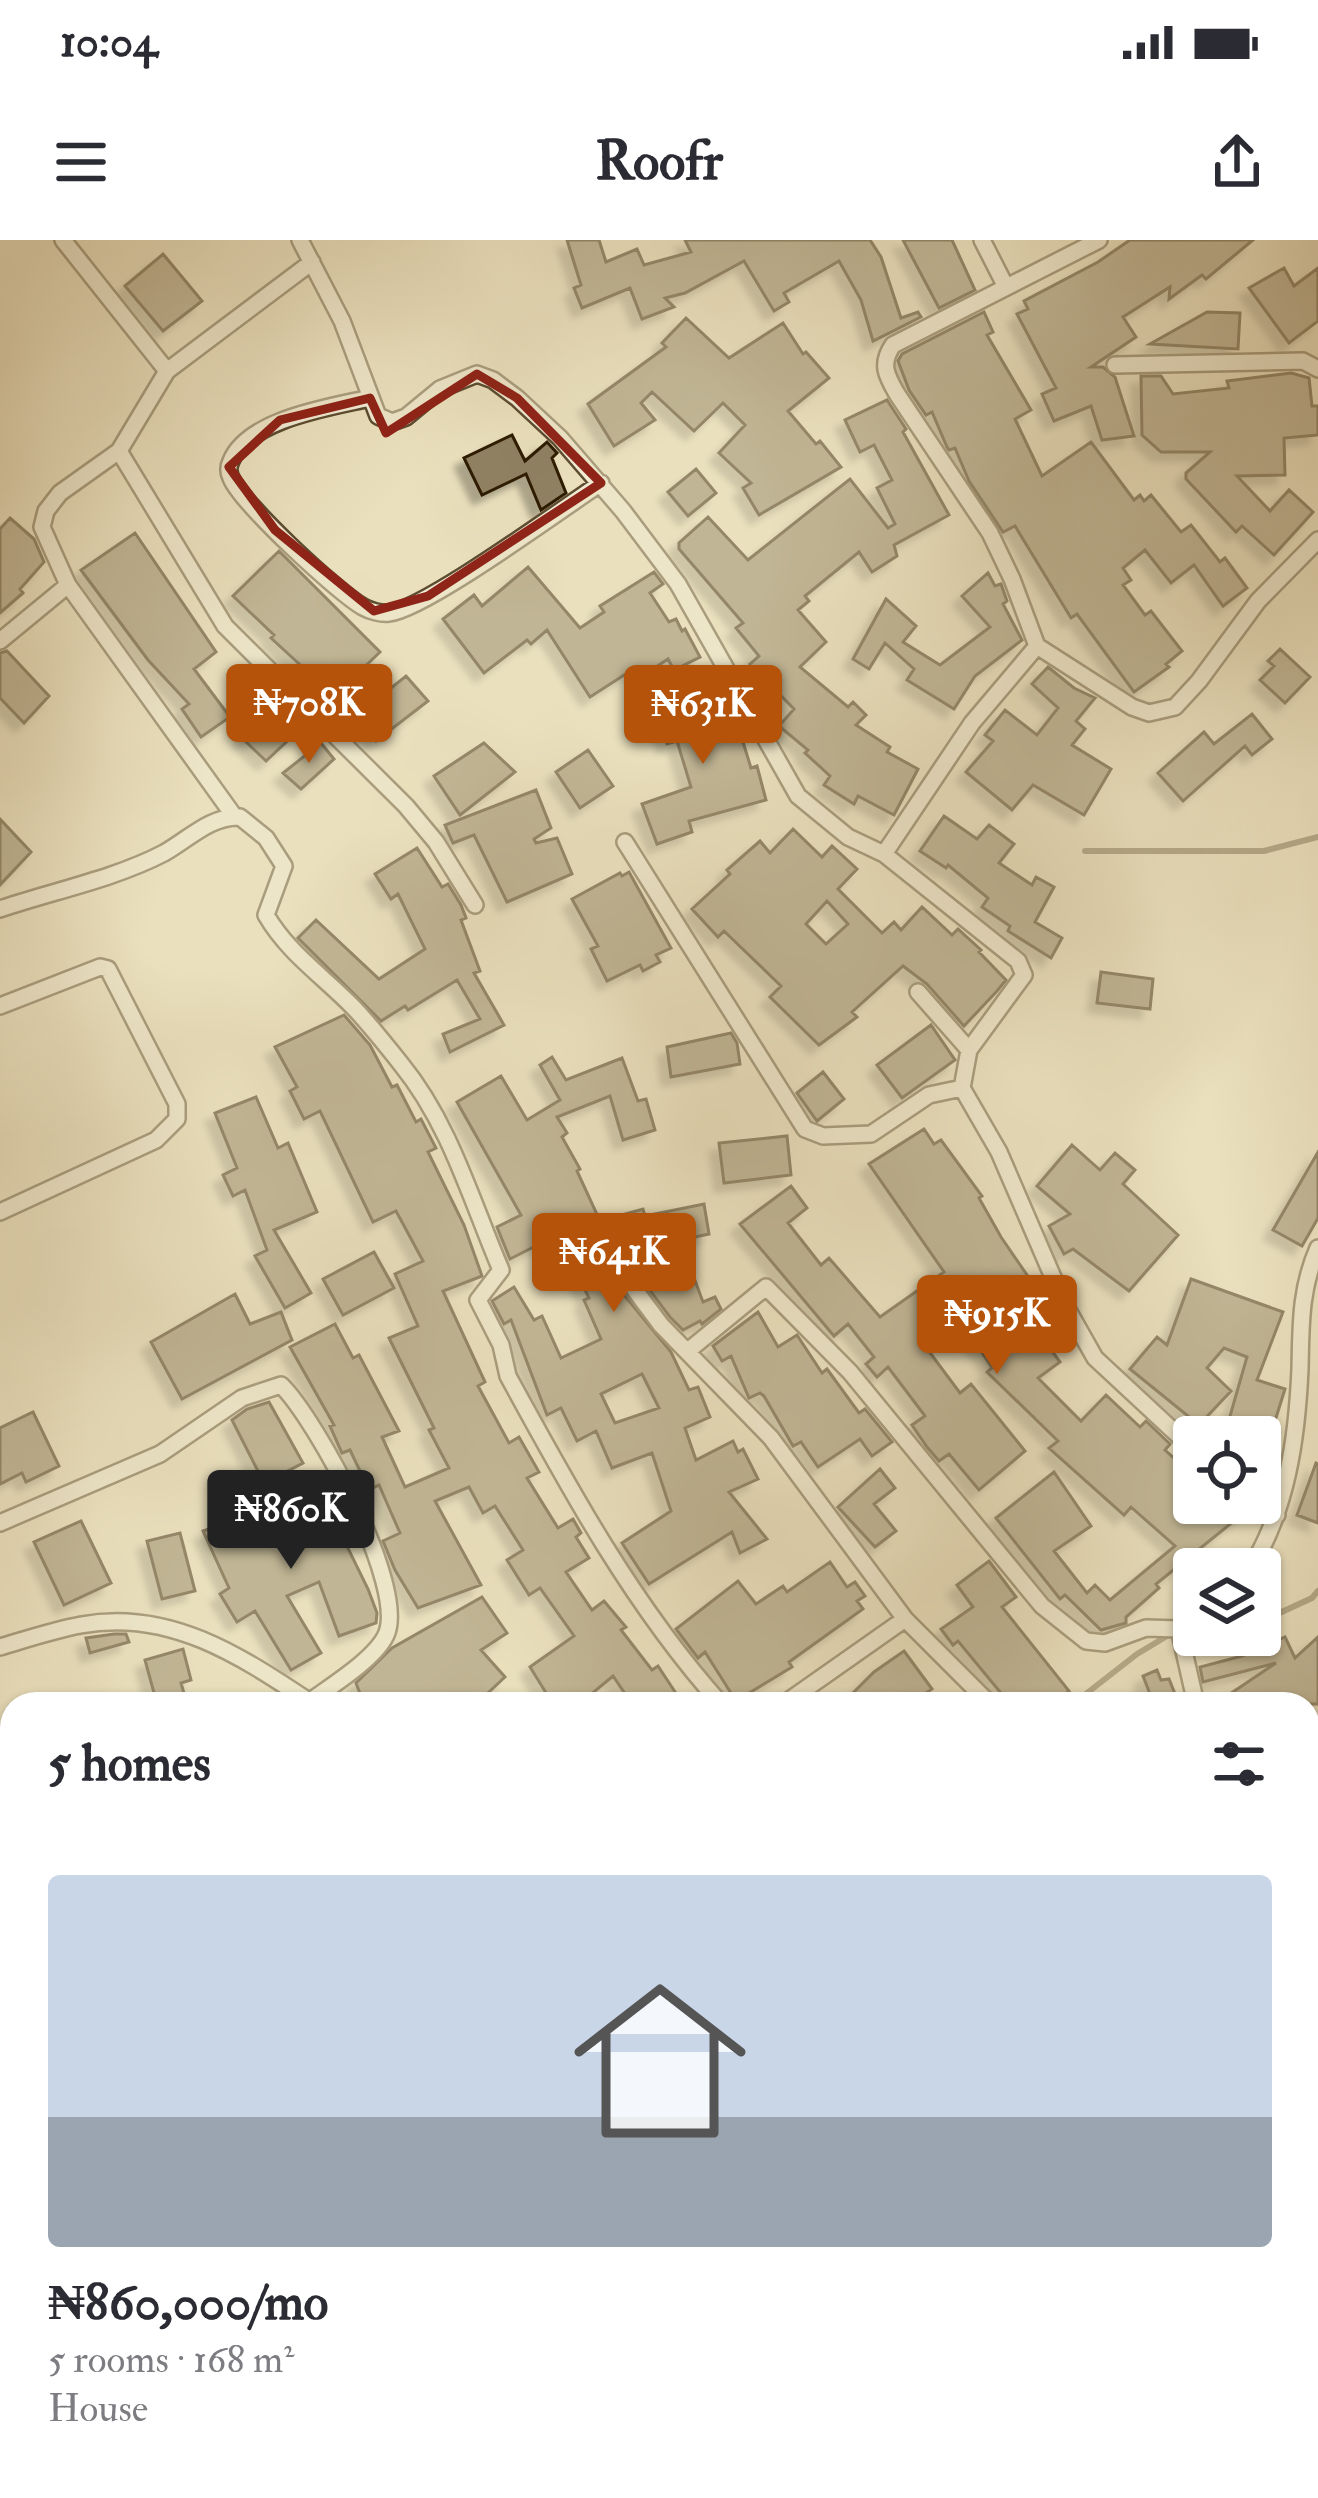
<!DOCTYPE html>
<meta charset="utf-8">
<style>
body{margin:0;font-family:"IM FELL Double Pica",serif;background:#f7f7f7;color:#2b2b33;height:100vh;display:flex;flex-direction:column;font-size:45px;white-space:nowrap}
*{box-sizing:border-box;margin:0}
p{font-size:39px;color:#7c7c81}
.icon{flex:none;width:66px;height:66px;fill:none;stroke:currentColor;stroke-width:2;stroke-linecap:round;stroke-linejoin:round}
.map{position:relative;flex:1;overflow:hidden}
.panel{position:absolute;left:0px;top:1452px;width:1320px;height:807px;display:flex;flex-direction:column;background:#fff;border-radius:36px 36px 0 0;box-shadow:0 3px 9px #0004}
.panel>*{flex:none}
.controls{position:absolute;left:1173px;top:1176px;display:grid;gap:24px}
.controls a{display:grid;place-items:center;width:108px;height:108px;border-radius:12px;background:#fff;box-shadow:0 3px 9px #0004;font-size:60px}
.price{position:absolute;translate:-50% -102px;padding:0 27px;border-radius:12px;background:#b45309;color:#fff;font-size:39px;line-height:78px;filter:drop-shadow(0 3px 6px #0008)}
.price::after{content:'';position:absolute;left:50%;top:72px;width:36px;height:27px;margin-left:-18px;background:inherit;clip-path:polygon(0 0,100% 0,50% 100%)}
.price.on{background:#222;color:#fff}
ul{padding:0;list-style:none}
li{display:grid;align-content:center;gap:24px;height:636px;padding:0 48px}
li span{display:grid;place-items:center;height:372px;border-radius:12px;color:#555}
li>.icon{margin-inline-start:auto}
span .icon{width:216px;height:216px;fill:#fffc;stroke-width:1}
li b{font-size:51px}
h2{display:flex;justify-content:space-between;align-items:center;height:144px;padding:0 48px;font-size:51px}
.status{display:flex;justify-content:space-between;align-items:center;height:84px;padding:0 60px;background:#fff;direction:ltr}
.status svg{height:33px;fill:currentColor}
header{display:flex;justify-content:space-between;align-items:center;height:156px;padding:0 48px;background:#fff;font-size:54px;font-weight:800}
.map>svg:first-child{display:block}
.lines{fill:none;stroke-linecap:round;stroke-linejoin:round}
.stream{stroke:#78694b;stroke-width:6}
.building{fill:#8f8163;stroke:#2d1b01;stroke-width:3;fill-rule:evenodd;filter:url(#shadow)}
.service-casing{stroke:#5c4c30;stroke-width:12}
.minor-casing{stroke:#5c4c30;stroke-width:20}
.primary-casing{stroke:#2d1b01;stroke-width:28}
.service{stroke:#f1ebd4;stroke-width:8}
.minor{stroke:#f1ebd4;stroke-width:15}
.primary{stroke:#eae0bd;stroke-width:24}
.marked{fill:none;stroke:#8f2418;stroke-width:9;stroke-linejoin:round}
</style>
<div class="status"><b>10:04</b><svg viewBox="0 0 49 12"><path d="M0 12V9h3v3zM5 12V6h3v6zM10 12V3h3v9zM15 12V0h3v12zM26 1h20v11H26zM47 4h2v5h-2z"/></svg></div>
<header><svg class="icon" aria-label="menu" viewBox="0 0 24 24"><path d="M4 6h16M4 12h16M4 18h16"/></svg>Roofr<svg class="icon" aria-label="share" viewBox="0 0 24 24"><path d="M12 15V3M7 8l5-5 5 5M5 13v7h14v-7"/></svg></header>
<div class="map">
<svg width="1318" height="2258" viewBox="0 0 1318 2258">
<defs>
<filter id="shadow"><feDropShadow dx="-9" dy="9" stdDeviation="3" flood-color="#0004"/></filter>
</defs>
<rect width="100%" height="100%" fill="#eae0bd"/>
<filter id="stains"><feTurbulence type="fractalNoise" baseFrequency=".00167" numOctaves="4"/><feColorMatrix values="0 0 0 0 .2 0 0 0 0 .09 0 0 0 0 .02 0 0 0 .5 -.17"/></filter>
<radialGradient id="worn" r=".72"><stop offset=".6" stop-color="#630" stop-opacity="0"/><stop offset="1" stop-color="#630" stop-opacity=".3"/></radialGradient>
<g class="lines">
<path class="stream" d="M1085,611H1264L1318,597
M1260,1382L1312,1358L1318,1351
M1073,1464L1137,1414L1172,1393
M0,2015L12,2017"/>
</g>
<path class="building" d="M567,0H599L606,22L637,9L644,25L691,12L685,0H870L881,17L901,78L918,72L921,77L873,101L861,60L839,21L784,53L789,62L774,71L744,21L685,53L665,58L674,67L642,79L630,48L582,68L574,48L581,45Z
M903,0H952L975,50L939,68Z
M1130,0H1253L1206,39L1202,35L1169,59L1170,47L1123,77L1136,97L1091,127H1103L1115,137L1134,196L1102,200L1091,166L1054,181L1042,154L1056,148L1017,74L1028,69L1024,61L1098,22Z
M163,14L202,61L163,91L125,46Z
M1284,28L1294,46L1318,28V81L1289,103L1249,48Z
M984,72L993,92L987,95L1031,170L1015,179L1042,236L1091,202L1134,260L1140,255L1144,261L1151,255L1181,292L1191,285L1220,322L1225,318L1247,348L1223,366L1194,325L1171,343L1145,310L1123,328L1131,340L1123,345L1145,375L1151,371L1182,411L1166,424L1169,427L1134,452L1077,374L1071,378L1015,286L1003,292L969,241L955,208L949,210L947,207L932,172L926,175L909,150L898,121L902,114Z
M1207,72L1240,73L1238,109L1150,104Z
M686,78L729,118L783,83L803,114L806,112L829,138L788,171L816,204L820,201L841,227L759,275L743,248L751,243L719,213L745,185L723,163L694,191L652,152L641,163L655,180L614,206L588,164L666,107L662,103Z
M1291,133L1309,138L1312,166H1318V195L1284,198L1285,235L1237,236L1270,271L1289,250L1313,272L1274,315L1242,286L1236,292L1186,239V233L1210,212H1161L1142,195L1141,136H1161L1173,154L1229,148L1227,141Z
M887,160L906,189L903,192L949,275L894,305L897,316L872,332L859,312L805,356L809,361L798,370L826,402L800,427L848,467L853,462L866,475L856,485L890,507L887,512L918,529L894,575L858,556L854,564L824,545L830,536L805,513L808,510L779,486L794,469L750,424L759,416L736,388L743,383L679,309V303L708,277L748,320L850,239L888,288L895,284L877,248L892,240L874,205L860,212L845,180Z
M512,195L525,221L547,202L557,213L552,218L566,253L541,270L526,234L482,255L464,218Z
M696,229L716,253L688,276L668,252Z
M10,278L34,299L44,322L20,349L23,353L0,373V289Z
M135,293L216,412L194,429L230,477L201,497L182,469L189,464L148,420L81,330Z
M279,311L380,412L334,456L271,398L274,395L233,356Z
M528,327L580,388L604,372L600,366L654,332L663,344L650,353L669,382L676,379L682,391L685,389L700,417L674,430L668,419L641,437L635,428L590,457L547,390L531,404L527,400L484,433L443,379L474,355L482,366Z
M988,333L995,346L1001,344L1007,361L1003,364L1022,400L975,436L954,469L907,440L914,429L885,403L869,429L853,419L886,359L916,386L903,402L940,425L990,387L962,356Z
M1280,409L1310,437L1285,463L1260,440L1274,426L1268,421Z
M7,411L49,456L24,483L0,458V413Z
M1048,427L1074,448L1095,458L1076,481L1085,489L1072,505L1111,529L1084,575L1033,545L1012,570L966,532L993,501L985,495L1005,470L1037,495L1058,468L1032,444Z
M406,436L428,461L376,501L356,476Z
M717,449L730,492L739,489L751,528L757,526L766,560L689,581L692,592L657,604L642,564L691,547L677,501L667,504L655,467Z
M279,464L299,490L266,521L242,498Z
M1252,474L1272,499L1252,515L1245,506L1183,561L1158,533L1204,492L1214,504Z
M321,503L334,519L301,549L283,533Z
M484,503L515,532L460,575L434,536Z
M588,510L613,546L580,568L556,532Z
M536,550L551,588L534,599L536,603L557,598L572,634L507,662L474,595L453,603L445,585Z
M944,576L977,599L989,585L1014,604L999,623L1032,645L1036,637L1054,647L1035,682L1062,698L1051,718L1008,691L1010,686L982,667L988,658L948,625L946,628L920,611Z
M0,579L31,612L0,645Z
M793,589L822,617L832,606L857,629L838,649L882,693L894,682L901,690L922,667L952,695L958,689L981,710L979,712L1006,740L997,751L964,786L927,744L903,726L852,772L857,777L819,805L770,757L781,746L724,691L718,697L692,669L730,634L727,630L760,601L770,613ZM827,661L848,684L826,704L806,684Z
M417,608L442,647L448,644L461,665L466,678L461,680L480,731L474,733L504,785L450,812L443,794L480,779L457,740L408,770L405,766L381,781L298,698L316,680L379,739L425,709L398,654L391,659L375,634Z
M629,632L671,708L656,715L660,722L643,731L640,725L607,741L591,709L598,706L572,659L620,633L622,636Z
M1101,732L1153,739L1150,769L1097,763Z
M344,775L370,805L392,847L397,845L416,882L421,879L436,908L428,912L464,985L482,1036L443,1051L485,1142L478,1146L509,1203L519,1197L539,1232L527,1238L558,1288L573,1279L581,1293L576,1297L589,1318L566,1332L592,1370L604,1361L626,1387L621,1390L652,1430L658,1426L683,1464H632L613,1436L590,1455L595,1464H553L530,1427L574,1396L540,1348L529,1355L507,1320L523,1310L495,1266L483,1273L469,1247L435,1261L481,1345L418,1368L395,1330L383,1301L400,1293L379,1245L369,1250L350,1210L342,1213L330,1186L334,1185L290,1107L335,1084L353,1118L359,1115L399,1191L382,1197L405,1247L449,1228L429,1190L434,1188L389,1098L418,1086L395,1034L423,1021L396,971L373,982L320,871L304,879L290,851L297,847L275,807Z
M931,785L955,820L902,858L877,825Z
M731,793L737,803L740,824L671,837L667,807Z
M552,817L566,840L622,818L638,861L646,859L655,890L623,900L610,856L557,877L567,893L562,897L580,929L577,931L600,981L643,969L645,976L704,964L709,994L680,1000L703,1062L715,1057L721,1069L702,1084L700,1081L683,1090L670,1077L639,1036L620,996L606,995L601,1009L619,1049L671,1112L689,1150L698,1147L710,1177L685,1188L696,1220L733,1201L738,1212L743,1209L758,1239L729,1252L767,1299L740,1313L732,1292L649,1344L622,1303L671,1271L652,1213L612,1228L596,1191L577,1201L561,1168L547,1175L511,1080L504,1084L492,1061L514,1047L534,1080L542,1076L561,1118L601,1099L584,1060L589,1058L557,995L510,1019L497,987L521,975L457,862L501,836L527,880L560,860L540,825ZM642,1134L659,1168L615,1183L601,1154Z
M823,832L844,859L817,881L797,853Z
M256,857L278,908L288,903L317,972L274,990L311,1053L285,1068L255,1016L267,1010L245,950L233,956L223,935L237,928L215,873Z
M924,889L934,904L941,900L982,956L979,958L1001,997L1027,1035L1015,1044L1041,1084L1035,1088L1060,1122L1038,1138L1081,1181L1106,1155L1140,1187L1146,1181L1170,1204L1165,1210L1194,1236V1263H1248L1250,1268L1156,1344L1159,1348L1126,1377V1383L1101,1390L1065,1355L1060,1359L996,1278L1054,1232L1091,1286L1054,1311L1087,1353L1095,1345L1110,1360L1175,1306L1131,1267L1124,1275L1049,1208L1058,1201L987,1132L992,1128L955,1071L919,1098L960,1153L971,1144L1025,1211L979,1250L949,1214L939,1221L927,1207L912,1185L925,1176L888,1127L877,1137L866,1124L874,1117L848,1084L834,1096L740,984L791,946L807,968L788,983L821,1025L829,1018L880,1077L944,1032L869,924Z
M787,896L791,935L724,943L719,903Z
M1072,905L1100,930L1115,913L1135,930L1123,944L1178,995L1129,1051L1073,1009L1064,1014L1049,986L1070,974L1037,946Z
M1318,912V978L1302,1006L1273,990Z
M374,1012L394,1048L343,1075L323,1039Z
M1191,1039L1283,1072L1257,1140L1285,1149L1270,1197H1224L1247,1117L1224,1108L1207,1128L1231,1151L1199,1185L1130,1129L1157,1097L1167,1105Z
M235,1054L250,1084L281,1072L292,1100L182,1159L151,1102Z
M758,1072L778,1107L797,1095L822,1133L827,1129L859,1173L865,1169L892,1202L872,1216L860,1199L818,1227L801,1202L793,1206L764,1156L760,1153L749,1158L731,1116L722,1121L713,1106Z
M269,1162L303,1223L264,1243L232,1180L247,1169Z
M33,1172L59,1226L26,1242L22,1233L0,1244V1188Z
M1316,1223L1318,1224V1283L1297,1275Z
M880,1229L895,1248L874,1264L896,1291L875,1307L838,1267Z
M326,1251L339,1290L368,1349L377,1373L376,1383L339,1396L319,1342L287,1356L321,1413L291,1430L255,1371L237,1382L220,1354L229,1348L203,1291Z
M81,1281L111,1343L64,1365L34,1302Z
M180,1293L195,1351L162,1359L147,1301Z
M989,1321L1016,1357L1002,1367L1069,1451L1052,1464H1010L958,1401L953,1405L941,1389L973,1367L957,1345Z
M830,1322L847,1347L855,1342L865,1356L857,1361L863,1369L789,1422L792,1427L736,1461L705,1412L698,1418L676,1389L738,1341L756,1364L783,1346L787,1352Z
M482,1357L507,1393L481,1410L505,1437L476,1464H364L356,1443L392,1408Z
M114,1394H126L129,1402L90,1413L86,1398Z
M1285,1397L1295,1418L1318,1397V1464H1215L1276,1423L1203,1442L1200,1427L1242,1416Z
M183,1409L191,1440L181,1443L187,1464H157L145,1420Z
M904,1411L932,1449L910,1464H842L874,1432Z
M1157,1430L1161,1440L1169,1439L1179,1464H1154L1143,1436Z"/>
<g class="lines">
<g class="service-casing">
<path id="service" d="M753,2258L778,2247"/>
</g>
<g class="minor-casing">
<path id="minor" d="M63,0L167,131
M300,0L342,81L378,176L392,182L406,177L440,149L477,134L493,140L517,158L560,198L623,271L678,344L798,556L848,597L884,614L1018,721L1024,735L969,810L962,848L999,912L1065,1065L1095,1118L1194,1210
M982,0L1006,47
M1115,125L1303,121L1318,129
M370,158C331,167 248,179 231,221C228,227 228,232 231,238C242,264 337,352 363,367C370,371 381,374 389,373C424,370 563,268 601,243
M119,211L225,386L406,566L436,602L475,665
M68,345L234,576
M0,401L68,345L42,287L46,271L60,253L119,211L167,131L312,22
M1037,406L1012,339L990,293L897,154C886,135 880,124 893,105L1099,0
M625,602L805,889L823,896L871,894L929,855L962,848
M884,614L972,483L1037,406L1132,467L1149,473L1175,467L1199,441L1258,361L1318,300
M0,669C53,651 114,639 164,613C189,599 210,576 240,577L266,598L284,626L266,675C288,713 323,736 354,768C370,785 386,805 401,824C450,884 471,960 501,1030L478,1060L501,1105L508,1136C570,1250 634,1367 721,1464
M918,752L969,810
M0,766L100,727L108,729L177,864V879L156,900L0,972
M612,1005L629,1042L661,1085L771,1198L905,1379L990,1464
M689,1110L766,1047L850,1132L1042,1366L1086,1401L1105,1403L1146,1388L1179,1389L1194,1376
M1260,1261L1277,1275
M0,1283L160,1214L242,1158L281,1145C316,1179 408,1348 386,1395C375,1419 331,1446 309,1462
M1250,1329C1287,1270 1297,1198 1300,1129C1301,1085 1300,1049 1318,1008
M1179,1389L1196,1464
M0,1407C27,1399 54,1390 81,1385C170,1368 242,1417 313,1464
M784,1464L905,1379
M1308,1552L1318,1543
M1308,1828L1318,1819
M0,2183L12,2179
M136,2247L145,2258
M428,2247L434,2258
M699,2247L704,2258
M1003,2258L1045,2247"/>
</g>
<g class="primary-casing">
<path id="primary" d="M0,1802H12
M0,1829H12
M1308,1898L1318,1904
M1308,1927L1318,1933"/>
</g>
<use href="#service" class="service"/>
<use href="#minor" class="minor"/>
<use href="#primary" class="primary"/>
</g>
<path d="M0 0H1318V2258H0ZM477,134L517,158L601,243L428,356L374,371L275,290L229,227L280,180L370,158L386,193Z" fill="#eae0bd" fill-opacity=".55" fill-rule="evenodd"/>
<path class="marked" d="M477,134L517,158L601,243L428,356L374,371L275,290L229,227L280,180L370,158L386,193Z"/>
<rect width="100%" height="100%" filter="url(#stains)"/>
<rect width="100%" height="100%" fill="url(#worn)"/>
</svg>
<div class="controls">
<a><svg class="icon" aria-label="locate" viewBox="0 0 24 24"><circle cx="12" cy="12" r="6"/><path d="M12 2v4M12 18v4M2 12h4M18 12h4"/></svg></a>
<a><svg class="icon" aria-label="layers" viewBox="0 0 24 24"><path d="M12 4l9 5-9 5-9-5zM3 14l9 5 9-5"/></svg></a>
</div>
<b class="price" style="left:309px;top:526px">₦708K</b>
<b class="price" style="left:703px;top:527px">₦631K</b>
<b class="price" style="left:614px;top:1075px">₦641K</b>
<b class="price" style="left:997px;top:1137px">₦915K</b>
<b class="price on" style="left:291px;top:1332px">₦860K</b>
<section class="panel">
<h2>5 homes<svg class="icon" aria-label="filters" viewBox="0 0 24 24"><path d="M4 7h16M4 17h16"/><circle cx="9" cy="7" r="2"/><circle cx="15" cy="17" r="2"/></svg></h2>
<ul>
<li><span style="background:linear-gradient(#c9d6e8 65%,#9aa5b1 0)"><svg class="icon" aria-label="home" viewBox="0 0 24 24"><path d="M3 11l9-7 9 7M6 9v11h12V9"/></svg></span><div><b>₦860,000/mo</b><p>5 rooms · 168 m²</p><p>House</p></div></li>
</ul>
</section>
</div>
